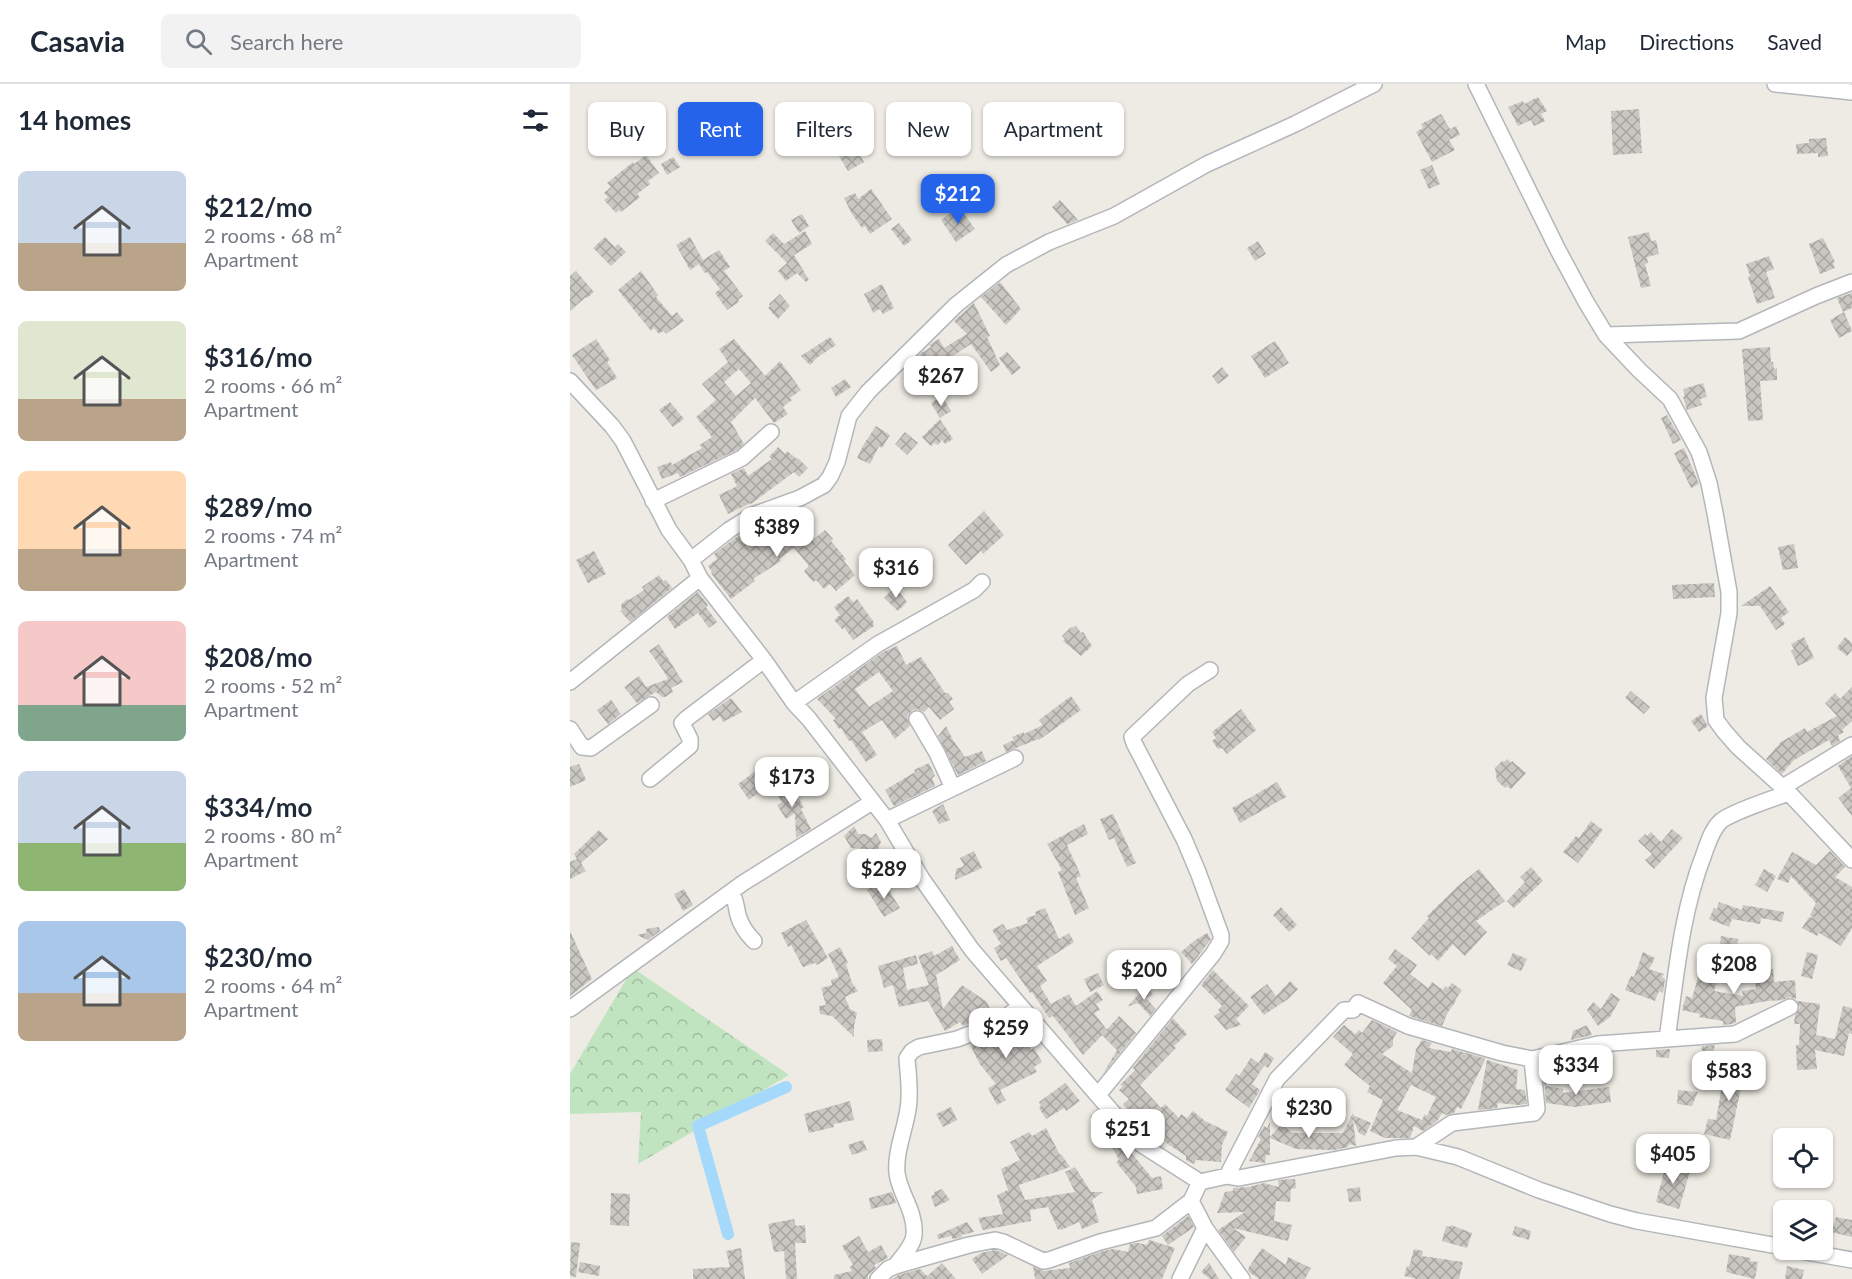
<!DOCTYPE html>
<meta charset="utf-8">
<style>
body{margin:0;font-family:Lato,sans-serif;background:#f2f2f3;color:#1f2937;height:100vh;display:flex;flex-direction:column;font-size:22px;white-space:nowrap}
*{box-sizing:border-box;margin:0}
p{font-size:20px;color:#747a83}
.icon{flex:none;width:33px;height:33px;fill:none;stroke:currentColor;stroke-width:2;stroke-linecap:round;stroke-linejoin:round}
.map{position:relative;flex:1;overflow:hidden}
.drawer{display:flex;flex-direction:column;background:#fff;width:570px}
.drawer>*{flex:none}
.top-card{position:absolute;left:18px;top:18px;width:570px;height:54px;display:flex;gap:12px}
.controls{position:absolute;left:1203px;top:1044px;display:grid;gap:12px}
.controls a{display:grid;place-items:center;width:60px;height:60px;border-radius:9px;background:#fff;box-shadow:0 2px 4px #0004;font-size:30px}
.price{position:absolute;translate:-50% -51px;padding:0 14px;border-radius:12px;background:#fff;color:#222;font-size:20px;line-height:39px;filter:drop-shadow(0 2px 3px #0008)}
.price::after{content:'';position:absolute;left:50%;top:36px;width:18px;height:14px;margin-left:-9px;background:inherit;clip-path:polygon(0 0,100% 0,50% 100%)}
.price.active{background:#2563eb;color:#fff}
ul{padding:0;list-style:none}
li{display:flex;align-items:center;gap:18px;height:150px;padding:0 18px}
li span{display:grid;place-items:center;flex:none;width:168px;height:120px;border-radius:9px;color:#555}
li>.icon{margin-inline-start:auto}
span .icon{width:72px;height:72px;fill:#fffc;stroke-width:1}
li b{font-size:26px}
h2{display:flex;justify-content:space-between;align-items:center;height:72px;padding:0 18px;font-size:26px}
.pill{padding:0 21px;border-radius:9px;background:#fff;box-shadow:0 2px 4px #0004;font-size:21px;line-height:54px}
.pill.active{background:#2563eb;color:#fff}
header{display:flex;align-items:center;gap:36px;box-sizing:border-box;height:84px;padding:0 30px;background:#fff;border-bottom:2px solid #e0e1e3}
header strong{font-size:28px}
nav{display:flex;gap:33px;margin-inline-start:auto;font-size:21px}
.search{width:420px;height:54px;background:#f2f2f3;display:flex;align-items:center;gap:15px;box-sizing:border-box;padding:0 21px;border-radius:9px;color:#747a83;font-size:22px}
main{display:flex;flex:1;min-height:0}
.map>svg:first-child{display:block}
.forest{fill:url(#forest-crowns)}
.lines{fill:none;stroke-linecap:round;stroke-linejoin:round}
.canal{stroke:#a4d9fc;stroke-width:12}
.building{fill:url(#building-cross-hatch);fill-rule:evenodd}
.minor-casing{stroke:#b3b6ba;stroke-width:18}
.minor{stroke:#fff;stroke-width:15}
</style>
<header>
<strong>Casavia</strong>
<div class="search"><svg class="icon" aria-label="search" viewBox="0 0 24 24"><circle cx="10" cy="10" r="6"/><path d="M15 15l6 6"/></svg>Search here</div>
<nav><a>Map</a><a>Directions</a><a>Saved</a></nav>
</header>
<main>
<section class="drawer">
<h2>14 homes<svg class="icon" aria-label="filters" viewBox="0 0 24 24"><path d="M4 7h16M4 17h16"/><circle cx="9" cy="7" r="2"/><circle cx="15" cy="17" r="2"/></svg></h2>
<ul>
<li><span style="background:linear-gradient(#c9d6e8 60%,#b9a48a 0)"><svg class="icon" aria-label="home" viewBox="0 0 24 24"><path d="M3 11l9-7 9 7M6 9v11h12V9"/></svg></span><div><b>$212/mo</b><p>2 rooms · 68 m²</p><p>Apartment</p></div></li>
<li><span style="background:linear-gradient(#dfe7d0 65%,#b9a48a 0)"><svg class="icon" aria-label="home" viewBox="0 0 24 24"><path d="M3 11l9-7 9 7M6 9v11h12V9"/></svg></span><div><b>$316/mo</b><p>2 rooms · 66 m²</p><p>Apartment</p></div></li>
<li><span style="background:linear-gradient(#ffd9b3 65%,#b9a48a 0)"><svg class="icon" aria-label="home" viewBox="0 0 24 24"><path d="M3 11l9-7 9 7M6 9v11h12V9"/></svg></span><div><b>$289/mo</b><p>2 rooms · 74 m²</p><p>Apartment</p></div></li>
<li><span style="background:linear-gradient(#f6c9c9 70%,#7fa58c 0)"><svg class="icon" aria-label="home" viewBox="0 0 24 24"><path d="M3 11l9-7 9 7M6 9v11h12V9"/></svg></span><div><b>$208/mo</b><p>2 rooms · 52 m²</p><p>Apartment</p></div></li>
<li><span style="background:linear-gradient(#c9d6e8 60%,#8fb573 0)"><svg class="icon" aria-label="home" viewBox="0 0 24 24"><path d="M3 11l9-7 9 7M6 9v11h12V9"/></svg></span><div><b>$334/mo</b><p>2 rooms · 80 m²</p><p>Apartment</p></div></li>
<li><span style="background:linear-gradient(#a9c7e8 60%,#b9a48a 0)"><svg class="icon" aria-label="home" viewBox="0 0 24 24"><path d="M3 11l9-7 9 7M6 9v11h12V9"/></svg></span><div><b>$230/mo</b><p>2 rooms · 64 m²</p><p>Apartment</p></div></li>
</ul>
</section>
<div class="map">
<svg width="1282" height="1195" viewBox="0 0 1282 1195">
<defs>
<pattern id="forest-crowns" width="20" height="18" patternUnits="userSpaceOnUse" patternTransform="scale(1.5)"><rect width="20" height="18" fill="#c1e4c0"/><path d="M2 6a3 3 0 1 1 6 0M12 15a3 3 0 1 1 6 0" fill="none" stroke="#a0bca0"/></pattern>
<pattern id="building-cross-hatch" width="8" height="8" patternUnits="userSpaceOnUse" patternTransform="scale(1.5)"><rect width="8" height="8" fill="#cac7c2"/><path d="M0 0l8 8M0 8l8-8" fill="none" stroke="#a7a5a1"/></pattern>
</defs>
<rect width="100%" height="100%" fill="#edebe3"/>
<path class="forest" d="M63,884L219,991L68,1080L71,1028L0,1030V990Z"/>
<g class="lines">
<path class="canal" d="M158,1150L128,1042L216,1003"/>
</g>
<path class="building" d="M968,13L977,27L971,30L975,37L964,42L961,36L948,42L938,23L953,17L954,20Z
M1069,25L1072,69L1043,71L1041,27Z
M871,30L880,45L886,42L890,51L879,56L885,66L862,78L846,48L853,44L851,40Z
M56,50L61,59L41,69L36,59Z
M279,51L294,78L278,87L264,64L270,61L268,57Z
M1256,54L1258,72L1248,73V69L1227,70L1226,60L1239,59V55Z
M76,71L89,89L78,97L80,100L67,110L70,113L51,128L49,126L46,129L34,116L38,113L34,109L41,103L37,99L63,78L64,80Z
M103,73L110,83L97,91L91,80Z
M862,81L870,100L859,105L850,86Z
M301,105L322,135L300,150L295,142L292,144L282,130L274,114L285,109L288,115Z
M490,116L508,136L497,140L482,123Z
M389,123L405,145L386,158L371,136Z
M232,130L239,142L229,149L221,136Z
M329,139L342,156L334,162L321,145Z
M235,147L242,160L224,171L239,196L236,198L227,189L216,197L208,187L217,179L195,157L203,149L214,160Z
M1079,148L1081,157L1086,156L1089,170L1077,173L1078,179L1075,180L1081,202L1071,204L1058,153Z
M35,153L45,163L48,160L56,168L41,182L23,164Z
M120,153L133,176L149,166L160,183L154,187L173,212L168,216L169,218L157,226L145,209L150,205L137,188L135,189L129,180L120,186L106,161Z
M1253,154L1265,178L1263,179L1265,184L1250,190L1239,160Z
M688,157L696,170L685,177L677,164Z
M1199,172L1204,185L1196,188L1205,214L1187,220L1178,193L1180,192L1176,180Z
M6,187L24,208L17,214L16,213L0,227V192Z
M71,187L88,211L86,213L102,232L107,228L114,237L96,250L93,247L89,250L84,244L81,247L48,206Z
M430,198L451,225L436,241L411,213Z
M312,200L324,224L313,230L310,225L303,229L294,210Z
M1282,209V224L1273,228L1267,214Z
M210,210L220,222L208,235L198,224L200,222L199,220Z
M404,219L420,252L417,253L430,281L421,288L401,260L380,274L390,288L379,296L368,280L345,297L338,282L351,269L361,263L359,261L369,255L374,264L397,250L384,237Z
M1274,228L1282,247L1269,254L1260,236Z
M260,253L266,261L248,273L240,281L231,272Z
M26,255L40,276L37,278L47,294L26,306L2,271Z
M164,255L195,292L210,277L231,306L220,314L222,316L213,323L218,330L204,339L185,314L161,338L174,360L167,366L110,393L108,389L92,395L87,383L101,378L102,381L132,364L130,361L142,353L126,333L146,316L132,300L158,278L149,265ZM169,285L181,299L166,312L154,298Z
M705,257L719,279L695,294L681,272Z
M1200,263L1201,278H1203L1204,285L1207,284V296L1190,297L1193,336L1178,337L1172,265Z
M437,268L451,284L442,291L429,274Z
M652,283L659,292L648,300L642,292Z
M275,295L281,303L266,313L261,304Z
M1133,299L1137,313L1130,315L1132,321L1117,326L1113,313L1115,312L1113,305Z
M372,312L381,327L370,334L361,319Z
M100,318L114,335L103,343L89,326Z
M1097,331L1111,356L1103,360L1091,334Z
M370,335L383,355L375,360L372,356L368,361L364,359L361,362L352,353Z
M306,342L320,351L312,364L309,362L300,380L287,374L294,360Z
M335,348L348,359L337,371L325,360Z
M208,363L215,370L217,367L227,375L228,374L238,384L229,393L224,388L181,420L180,419L158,430L149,411L167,402L161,390L174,384L178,392L202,375L199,373Z
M1114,364L1129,400L1121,404L1104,369Z
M414,427L434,451L413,470L411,467L396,481L378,461Z
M217,432L224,443L221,445L235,462L255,446L263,455L261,457L276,475L274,477L285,491L266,507L260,500L254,505L246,496L243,498L234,487L239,482L224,464L209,475L211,477L183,495L185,497L161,515L141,489L142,488L138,482L147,475L144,470L165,454L190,439L195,447Z
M1224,460L1228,484L1213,486L1208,463Z
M24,467L36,490L18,499L6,476Z
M89,491L93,497L96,496L102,504L60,538L50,527L52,526L51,521L57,515L59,516L74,506L72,503Z
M1144,499L1145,513L1103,515L1102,501Z
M1200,502L1219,528L1211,534L1215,540L1206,546L1190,522H1171Z
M325,503L337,518L328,527L314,514Z
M128,508L138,521L136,523L147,538L139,544L128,529L105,545L97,533Z
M278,512L283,518L287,515L303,537L304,542L283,556L274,543L273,546L264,536L270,531L264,523Z
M506,542L511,549L513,548L522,562L511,572L493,557L495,555L492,552L500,544Z
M1234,553L1244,574L1228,582L1221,567L1224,565L1221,560Z
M1275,553L1282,559V566L1277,572L1267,564Z
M89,560L113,598L101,604L103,608L95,613H92L86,608L67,619L54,603L69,592L76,603L98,595L93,586L79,567Z
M327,562L336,581L351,573L375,609H378L383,615L379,618L384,625L370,636L359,623L354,628L348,625L343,626L339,630L337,634L340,642L325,655L312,636L292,648L307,671L296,678L281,656L279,657L271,644L269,645L263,636L266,635L247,615L313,568ZM309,588L323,607L299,623L285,605Z
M1282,603V637L1272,646L1274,648L1268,651L1270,657L1262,662L1259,656L1224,676L1212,690L1196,675L1211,658L1235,644L1237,648L1267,632L1255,619L1265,609L1270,615Z
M1061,607L1080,623L1074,630L1055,614Z
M501,612L511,626L469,656L468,655L436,668L433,661L444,656L442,653L454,648V650L473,641L469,636Z
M161,614L172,628L153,638L150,632L143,637L138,630Z
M41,616L51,630L38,640L27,626Z
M671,625L686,646L657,670L652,664L648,665L642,657L646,654L642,648Z
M1131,630L1138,642L1129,648L1121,637Z
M376,642L383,656L395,673L412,667L416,677L388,691L368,652Z
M1282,672V732L1268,714L1281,704L1268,682Z
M937,675L941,679L942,677L956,689L941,705L937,702L935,704L927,697L925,684L932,677L934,678Z
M359,679L365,692L362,694L365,702L324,722L315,706L345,688L344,686Z
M9,680L16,696L0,703V683Z
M191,683L204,697L179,716L168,700Z
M217,697L234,723L231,725L241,745L226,754L225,729L216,735L207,721L212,718L204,705Z
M707,698L716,713L670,739L662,724Z
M373,720L380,736L369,740L362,727Z
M543,730L566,779L557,783L544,754L539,756L530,735Z
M1021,737L1033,746L1008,779L993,768L1006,752L1009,754Z
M514,740L518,750L497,761L511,792L506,794L519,824L505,831L488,788L492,786L477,760Z
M284,742L288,750H295L302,754L306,749L311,758L308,765L299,768L296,765L281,764L274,752Z
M1102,745L1113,754L1084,785L1075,776L1082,770L1068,757L1075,750L1077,752L1081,748L1091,758Z
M29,746L38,755L11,779L16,787L0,795V778L7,775L4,770Z
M404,767L412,784L385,796L386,785L394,782L390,774Z
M1260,767L1275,783L1265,793L1282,803V844L1271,862L1249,849L1247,852L1232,844L1239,833L1244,834L1240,831L1246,819L1221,792L1218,799L1207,795L1222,768L1246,781Z
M961,783L973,797L944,824L937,817L955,798L950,793Z
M909,785L935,817L906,837L917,848L895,872L883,860L868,877L861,870L860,872L841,854L859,834L857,832L890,800Z
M1194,785L1206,792L1197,808L1185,801Z
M309,799L313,806L317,803L330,824L314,833L297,806Z
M114,805L123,821L113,827L104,810Z
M1149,818L1172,826L1173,821L1214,828L1212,838L1191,834L1190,840L1162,835L1159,843L1139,835L1144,824L1147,825Z
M711,823L727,841L719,848L703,831Z
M475,824L489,855L499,849L504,858L467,882L477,897L470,902L481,920L499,910L506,922L527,907L533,916L526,920L530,926L524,929L537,946L513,971L483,932L479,934L462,908L460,909L436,874L431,877L424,864L431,860L422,846L433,840L437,846L458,839L456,834L466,831L465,828Z
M236,836L258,874L247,881L245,879L233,883L221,861L218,863L211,849Z
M89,843L90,847L78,856L67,851L77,849L76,845Z
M0,847L22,895L0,912Z
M637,849L641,855L622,880L611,868L624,857Z
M1151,852L1168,855L1166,870L1149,869Z
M382,862L390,876L366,891L373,925L392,901L417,918L422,930L393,942L390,938L375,947L358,917L329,923L323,901L314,904L308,882L346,871L348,880L333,884L337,906L359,901L348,872L362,867L364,872Z
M270,863L278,879L276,880L282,899L288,907L275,913L280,925L287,929L284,942V953L262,932L250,930L249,922L256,921L251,904L262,901L261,896L269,893L258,870Z
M825,865L847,881L840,890L858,904L862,898L873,906L875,902L878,904L882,899L892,906L885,916L886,917L878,928L872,942L839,932L842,926L813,899L827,882L818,875Z
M1073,868L1085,874L1079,885L1094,890L1092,893L1095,895L1093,909L1089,907L1085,917L1055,906L1061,892L1064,893Z
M1237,868L1248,871L1242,895L1231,892Z
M943,869L957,875L951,887L937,881Z
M1132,880L1150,884L1144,907L1173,912L1172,907L1186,905L1184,888L1203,885L1204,898L1225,896L1226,915L1220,913L1212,916L1197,917L1165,923L1166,938L1162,940L1153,941V937L1129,933L1130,930L1112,926L1116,912L1122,914Z
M643,886L679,922L666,935L671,941L656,946L644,932L650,928L648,926L652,922L631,901Z
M528,889L534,901L520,908L514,895Z
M720,897L728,905L718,915L694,931L680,913L697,900L706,912Z
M577,901L583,911L576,914L586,925L580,932L568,919L557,923Z
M1041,909L1050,915L1040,933L1028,942L1017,926L1023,918L1031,925Z
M1227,917L1250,920L1246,951L1265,955L1273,922L1282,924V950L1279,949L1274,972L1245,966L1247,985L1227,986L1226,961H1229L1230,940H1224L1225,931L1230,924Z
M549,932L566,949L533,990L547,966L532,951Z
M603,934L617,950L604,962L606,964L570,1001L591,1024L595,1020L609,1034L611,1030L617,1034L623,1027L635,1037L658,1048L652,1061L651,1078L626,1076L624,1080L619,1078L616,1076V1072L599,1061L574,1037L571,1040L553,1020L559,1015L549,1006L553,1002L550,1001L565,986L563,984Z
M802,936L827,948L823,955V962L812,970L842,989L846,965L852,956L862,959L859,964L881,968L882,965L914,974L915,976L891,1025L887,1023L884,1029L876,1031L872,1029L867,1037L853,1047L844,1042L840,1054H815L800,1047L813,1016L797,1008L800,1002L774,981L783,970L763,953L774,941L785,950L789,946L792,949ZM841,1001L866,1013L857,1032L855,1030L852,1036L827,1026Z
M450,937L456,946L451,949L461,966L464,964L472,978L464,983L467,988L430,1006L436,1016L427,1021L418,1004L426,1000L409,979L401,962L402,960L421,952L422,955Z
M1017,941L1022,951L1001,956L1003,947Z
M312,955L313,967L298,968L297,956Z
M1145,961L1141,977L1131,976L1132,962Z
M1100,965L1099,974L1086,973V966Z
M695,968L704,974L698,984L689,978Z
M681,974L694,982L682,1000L690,1006L679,1024L655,1006L666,990L669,992Z
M917,976L948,986L946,1005L955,1006L957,1020L948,1021L928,1019L927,1024L908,1026Z
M1181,979L1182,998L1172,999L1160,1056L1134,1050L1138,1035L1146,1036L1152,1002L1160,1003L1158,981Z
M976,982V1002L993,1005V1009L1039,1003L1041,1018L1005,1023L976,1019L973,983Z
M495,999L510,1017L496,1027L494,1024L476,1035L469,1024L471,1022L469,1018Z
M1108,1006L1128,1008L1122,1022L1107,1020Z
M280,1017L284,1036L264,1040V1043L239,1049L234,1030Z
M381,1023L387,1036L373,1043L366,1030Z
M527,1025L544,1052L546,1050L582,1094L591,1092L593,1105L567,1110L566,1103L546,1078L549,1076L538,1056L520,1033Z
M783,1029V1031L801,1039L795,1052L789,1049L783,1035L786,1062L779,1060L778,1063L764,1066L726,1065L700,1054V1071H696L695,1079L679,1077L691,1055L688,1053L694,1042L697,1044L700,1038V1053L712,1040L722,1049H773Z
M476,1044L490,1071L491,1070L500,1083L449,1101L455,1116L505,1108L495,1088L505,1083L521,1108H533L522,1116L529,1138L512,1145L509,1138L491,1146L490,1145L488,1146L478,1123L460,1126L461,1137L413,1146L408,1134L433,1130L427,1111L438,1106L431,1085L450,1076L440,1058L459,1048L462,1052Z
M293,1056L297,1066L282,1071L278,1061Z
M1097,1077L1121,1084L1109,1125L1086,1118Z
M725,1095L726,1104L721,1105L720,1118L706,1117L704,1137L722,1141L718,1157L663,1144L676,1153L664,1168L648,1146L675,1128L647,1129L655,1108L663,1107V1104L679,1103L694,1099L709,1103L708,1096Z
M790,1103L791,1117L779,1118L777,1105Z
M372,1105L380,1116L365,1123L361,1112L365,1110L364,1108Z
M322,1108L326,1119L301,1125L299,1114Z
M41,1109L60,1110L59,1142L40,1141Z
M618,1132L624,1143L598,1161L592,1152Z
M1266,1133L1282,1136V1153L1261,1148Z
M224,1135L226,1142L235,1141L236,1159H225L227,1195H216L214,1167L204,1168L198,1140Z
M397,1138L404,1148L391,1151L392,1153L383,1155L381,1152L368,1155L367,1151Z
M881,1141L902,1149L897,1164L872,1157L876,1142L879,1143Z
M945,1142L961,1147L959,1156L942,1151Z
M289,1152L298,1168L311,1161L318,1174L304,1181L306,1184L298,1191V1195H264V1191L282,1187L280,1183L283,1181L272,1162Z
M579,1156L605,1164L592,1195H465L463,1183L474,1187L500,1184L499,1179L533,1167L543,1165L558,1168L560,1160L568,1159L577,1161Z
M1,1158L10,1159L6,1193L0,1192Z
M171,1164L175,1195H123V1185L160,1183L156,1167Z
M692,1164L716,1181L718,1173L741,1184L735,1195H689L679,1188L678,1186L679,1183Z
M844,1165L853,1167L852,1172L893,1178L889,1195H847L834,1192L837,1182L839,1183Z
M425,1166L438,1171L412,1190L402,1175L411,1169Z
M1159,1170L1181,1174L1180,1177L1188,1178L1185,1195L1156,1188Z
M10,1178L30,1182L29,1192L8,1188Z
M372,1179L386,1195H322L328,1191L350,1185L357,1192Z
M639,1179L649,1195H640L631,1188Z
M1217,1182L1234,1186L1232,1195H1215Z"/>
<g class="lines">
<g class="minor-casing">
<path id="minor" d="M906,0L988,166L1016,218L1036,251L1069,286L1100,315L1129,368L1139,399L1145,429L1159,508V529L1144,614L1146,636L1154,647L1168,663L1219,709L1282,776
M1205,0L1282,8
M1036,251L1169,247L1246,212L1282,198
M0,297L42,342L53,357L99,446L121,476L130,494L194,576L224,619L239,635L317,736L352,795L402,866L569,1059L630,1098L657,1092L669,1094L826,1064L846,1063L888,1073L969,1106L1040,1130L1067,1137L1214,1163
M83,417L172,374L201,348
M121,476L159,446L183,431L230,414L254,401L260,393L267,378L279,332L298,308L386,221L436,181L479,158L544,132L637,80L725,40L804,0
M0,598L130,494
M224,619L308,560L404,506L412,498
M347,635L367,669L383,704
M0,645L12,663L21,664L81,621
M80,695L120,662V655L112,639L116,635L194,576
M1213,703L1282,661
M317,736L445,674
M161,808C166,815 166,823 168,831C171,842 176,849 184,857
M0,925L173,799L302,718
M1097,955C1106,893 1111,829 1134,770C1138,759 1142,745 1151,737C1161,729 1204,714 1219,709
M528,1011L643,870L651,857V851L628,788L614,755L564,659L562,653L618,600L640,586
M846,1063L882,1039L964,1029L967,1025L962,975
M657,1092L707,995L774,926H783L788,919L838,942L932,969L962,975L1028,960L1165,950L1220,923
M621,1117L635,1144L672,1195
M1225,1166L1282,1176
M325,1182C332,1173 343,1162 344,1151C346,1127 329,1109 327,1089C325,1068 335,1046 338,1025C341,1009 338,990 337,974L342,967L349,963L387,955L421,942L431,937L449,923
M308,1195L318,1185L325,1182L399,1161L425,1156L433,1158L473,1177L479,1176L530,1158L586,1144L621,1117L630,1098
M610,1195L635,1144"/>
</g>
<use href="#minor" class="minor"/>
</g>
</svg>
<div class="controls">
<a><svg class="icon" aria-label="locate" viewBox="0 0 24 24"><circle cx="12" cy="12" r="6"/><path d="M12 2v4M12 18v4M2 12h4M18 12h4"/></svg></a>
<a><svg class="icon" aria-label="layers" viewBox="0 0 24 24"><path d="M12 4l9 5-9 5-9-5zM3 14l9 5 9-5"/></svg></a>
</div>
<b class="price active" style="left:388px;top:141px">$212</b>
<b class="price" style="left:371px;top:323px">$267</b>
<b class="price" style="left:207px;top:474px">$389</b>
<b class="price" style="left:326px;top:515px">$316</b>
<b class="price" style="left:222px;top:724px">$173</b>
<b class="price" style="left:314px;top:816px">$289</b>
<b class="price" style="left:1164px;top:911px">$208</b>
<b class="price" style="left:574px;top:917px">$200</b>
<b class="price" style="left:436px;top:975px">$259</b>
<b class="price" style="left:1006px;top:1012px">$334</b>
<b class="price" style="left:1159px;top:1018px">$583</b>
<b class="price" style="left:739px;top:1055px">$230</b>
<b class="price" style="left:558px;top:1076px">$251</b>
<b class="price" style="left:1103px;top:1101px">$405</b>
<div class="top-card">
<a class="pill">Buy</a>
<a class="pill active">Rent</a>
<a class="pill">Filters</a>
<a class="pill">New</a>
<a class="pill">Apartment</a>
</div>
</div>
</main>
